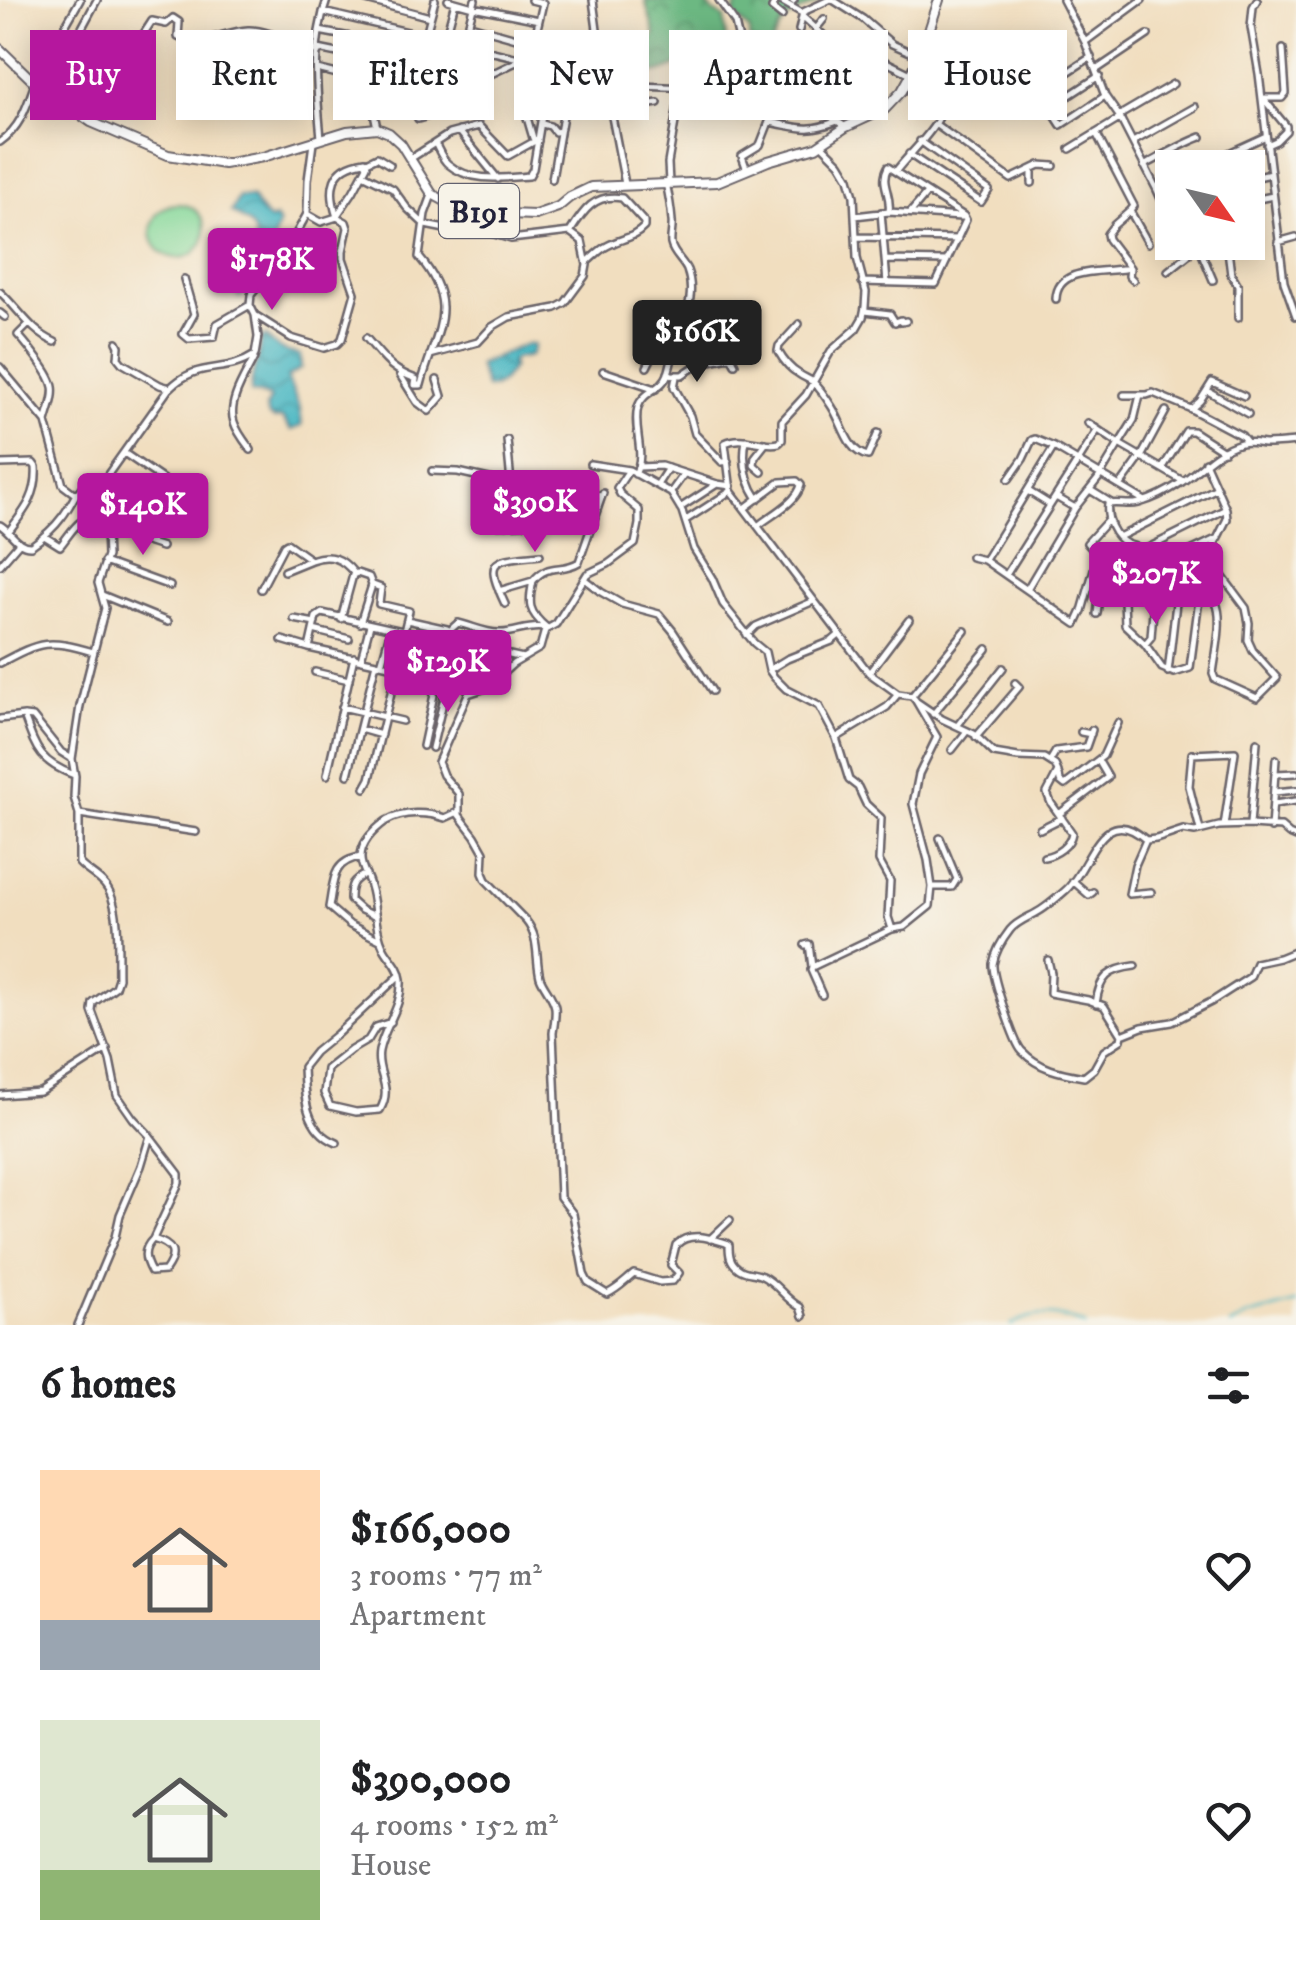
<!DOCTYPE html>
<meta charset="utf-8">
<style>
body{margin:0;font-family:"IM FELL DW Pica",serif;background:#f6f6f6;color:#202124;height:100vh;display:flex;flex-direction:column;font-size:38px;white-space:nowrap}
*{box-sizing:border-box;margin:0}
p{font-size:32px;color:#757577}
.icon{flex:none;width:55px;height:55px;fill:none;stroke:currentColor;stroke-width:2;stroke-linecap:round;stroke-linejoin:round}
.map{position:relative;height:1325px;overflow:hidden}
.panel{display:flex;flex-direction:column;background:#fff;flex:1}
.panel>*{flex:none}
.top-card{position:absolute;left:30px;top:30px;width:1238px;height:90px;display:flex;gap:20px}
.needle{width:65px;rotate:124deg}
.buttons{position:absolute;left:1155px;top:150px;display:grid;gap:20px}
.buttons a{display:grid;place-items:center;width:110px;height:110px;border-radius:0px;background:#fff;box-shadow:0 5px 25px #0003;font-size:50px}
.price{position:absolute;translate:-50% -85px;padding:0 22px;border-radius:10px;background:#b5179e;color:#fff;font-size:32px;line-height:65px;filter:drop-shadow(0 2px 5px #0008)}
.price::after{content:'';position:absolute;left:50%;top:60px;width:30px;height:22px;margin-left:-15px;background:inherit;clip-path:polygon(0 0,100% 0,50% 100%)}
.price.selected{background:#222;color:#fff}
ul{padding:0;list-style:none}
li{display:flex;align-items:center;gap:30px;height:250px;padding:0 40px}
li span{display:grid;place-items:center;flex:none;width:280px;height:200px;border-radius:0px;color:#555}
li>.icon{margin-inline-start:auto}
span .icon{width:120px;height:120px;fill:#fffc;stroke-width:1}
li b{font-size:42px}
h2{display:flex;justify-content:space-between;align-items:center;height:120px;padding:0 40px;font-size:42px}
.pill{padding:0 35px;border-radius:0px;background:#fff;box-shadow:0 5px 25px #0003;font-size:35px;line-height:90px}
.pill.selected{background:#b5179e;color:#fff}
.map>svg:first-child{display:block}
.forest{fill:url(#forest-crowns);stroke:#476d5e;stroke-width:2.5}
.park{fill:#85d89a;stroke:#547d6a;stroke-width:2.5}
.water{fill:url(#water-waves);stroke:#366c7f;stroke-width:2.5}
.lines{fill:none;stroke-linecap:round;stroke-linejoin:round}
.stream{stroke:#49b7c3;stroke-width:2.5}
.minor-casing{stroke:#6a6469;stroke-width:10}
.major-casing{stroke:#6a6469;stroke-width:12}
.minor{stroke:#fff;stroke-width:5}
.major{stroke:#fff;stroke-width:8}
.labels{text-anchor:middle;stroke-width:9;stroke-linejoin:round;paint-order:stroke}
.shield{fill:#f7f3e8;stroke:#62616f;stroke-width:2.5}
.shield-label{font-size:32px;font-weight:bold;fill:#22223b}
</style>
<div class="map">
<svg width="1296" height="1325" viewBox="0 0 1296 1325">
<defs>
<pattern id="forest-crowns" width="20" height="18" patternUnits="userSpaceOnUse" patternTransform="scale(2.5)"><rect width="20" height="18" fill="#6cb882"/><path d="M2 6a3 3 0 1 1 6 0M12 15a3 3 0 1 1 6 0" fill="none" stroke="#58956c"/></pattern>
<pattern id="water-waves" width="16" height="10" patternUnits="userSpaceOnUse" patternTransform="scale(2.5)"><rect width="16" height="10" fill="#49b7c3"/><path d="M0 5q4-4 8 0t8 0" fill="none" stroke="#3c94a0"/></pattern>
</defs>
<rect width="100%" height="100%" fill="#f7f3e8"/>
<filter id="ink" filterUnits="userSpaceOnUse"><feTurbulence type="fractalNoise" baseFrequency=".01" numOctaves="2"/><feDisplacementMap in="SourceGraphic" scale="20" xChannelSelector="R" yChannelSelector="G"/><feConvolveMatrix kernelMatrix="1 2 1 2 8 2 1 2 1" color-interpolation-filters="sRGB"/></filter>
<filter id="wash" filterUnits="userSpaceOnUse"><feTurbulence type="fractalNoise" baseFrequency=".0048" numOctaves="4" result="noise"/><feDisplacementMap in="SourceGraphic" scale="40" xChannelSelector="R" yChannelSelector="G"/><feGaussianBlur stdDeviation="2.25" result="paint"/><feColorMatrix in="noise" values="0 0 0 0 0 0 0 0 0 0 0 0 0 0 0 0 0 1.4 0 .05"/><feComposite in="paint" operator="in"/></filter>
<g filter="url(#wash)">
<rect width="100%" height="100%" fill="#f1debf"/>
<path class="forest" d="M645,0H704L713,12L725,18C723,25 728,37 725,42C723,46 702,58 697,61L688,58C670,73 646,78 625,65L624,54L626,50L645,45L655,35Z
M738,0H822C804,12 787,11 777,33C774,38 771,43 772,48C775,60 784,52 781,68H778L764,56L763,46L749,39L750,31L734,15Z"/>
<path class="park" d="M151 231a27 27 0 1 1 54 0a27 27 0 1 1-54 0Z"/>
<path class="water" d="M239,197L252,198C257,207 262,214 270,220L275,218L279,224L272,243L279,250L275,258L239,298L229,275L256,251C256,227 252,224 231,212Z
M266,336C275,348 285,352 300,355L301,368L287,377L300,408L302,426L291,430L282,418L274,419L269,416L266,408L271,398L260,394L251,393C249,374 262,357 261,338Z
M526,344L534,345L530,356L514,359L510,363L513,367C505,377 500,389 486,388L478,365Z"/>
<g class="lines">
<path class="stream" d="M1011,1325C1037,1310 1059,1314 1086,1325
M1230,1325L1248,1316L1296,1303"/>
</g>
</g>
<g filter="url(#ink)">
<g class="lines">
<g class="minor-casing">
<path id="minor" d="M366,0L430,17
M448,0L473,7L539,20
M593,0L601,60L625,184
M719,0L735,23L745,66
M776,0L772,8L782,16
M779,0L802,13
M833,0L863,19L892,44L919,56
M1063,0L1085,42L1105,96L1119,116L1156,188L1172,179
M1257,0L1253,7L1251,27L1259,74L1284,282L1296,316
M793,1L794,0
M323,12L523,59
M803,17L830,41L872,55L921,79L944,86C952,119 914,147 896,171
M470,25L534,43
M816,29L824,19
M799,30L803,12L829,0
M319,31L371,41L493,72
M445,40L455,2
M56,42L80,0
M1085,42L1142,0
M128,45L139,41L152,21L166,24L173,18L179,22L178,37C199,48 225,31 248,30C267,29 299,46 318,52
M318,49L367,59L463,85
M1091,57L1039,91L1061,125L1105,96
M317,69L438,99L531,55L543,3L531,0
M1096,70L1148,35
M219,72L270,54
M590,77L586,103L609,101
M373,83L371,98L377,128
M453,83L475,0
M547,85L551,65L554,62H565
M47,91C52,75 56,57 71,48L97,0
M411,92L435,0
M607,92L640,86L689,88C703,75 722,52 743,65C753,71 745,70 755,74C766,78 776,73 787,71C797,70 807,73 818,72L823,77L829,116L846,127
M1262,97L1286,126V131L1276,141L1267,145
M1265,98H1282L1286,93L1283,49
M1050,108L1099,76
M610,110L658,103
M827,110L875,81
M1120,115L1173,84
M418,119L457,108L458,105L452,93
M542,124L550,126L555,132L560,131
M935,124L1011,179L1040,165L1054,166
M459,131L498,179
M1096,133L1134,206L1130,211L1148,243
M321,138C317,93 311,43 327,0
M0,142C21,127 27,106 35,83
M1133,142L1195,107
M435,143L449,134L479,126L508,156L535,141
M1070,149L1121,118
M909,154L981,202L989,190L920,141
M410,159L435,143C439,150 442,159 448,164C470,183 503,178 529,176L533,169L547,86L545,84L524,101L523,104L533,138L538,141
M367,162L377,157L390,165
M1144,166C1162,156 1182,144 1201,137
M1196,168L1266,136
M747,170L742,156L760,145L769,122C799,127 805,133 835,122
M1032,170V183
M363,174L393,189L407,208L425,225L460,232L484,231L511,239L570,232L582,241L587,265L585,276L565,303L556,308L509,317L492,327L478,342L430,355
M552,179L568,87
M1248,179L1271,174
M669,183L668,163L681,87
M1156,188L1172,223
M1248,201L1273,196
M1130,211L1114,225L1107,234L1108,239L1130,268L1129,276L1133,280
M881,212L887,283
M910,213L927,193
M855,216L889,212L961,217
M337,217C328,189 330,166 365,161L367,166L353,192L338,214
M570,232C583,211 595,193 622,198L644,222V227C633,239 621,238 607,246C599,250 593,257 587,262
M856,237L958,239
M1197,242L1213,280
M1227,242L1231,274L1238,286V318
M1278,242L1296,237
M885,260L947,261
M1168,271L1188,255L1183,242
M184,279L194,314L183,334L189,339L214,337L217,324L250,305
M862,282L936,284L966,220L964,216L888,167C879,184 892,193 889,212
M0,292C19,309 31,332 55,342
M1056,299C1057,265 1107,273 1130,268
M865,311L890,314L895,322L901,320L902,322L906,321
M0,313L5,317
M255,315L291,338L324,348L337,344L342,339L355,293L343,258V251L348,228L346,222L337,217L321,222L307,214
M29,324L18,335C26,343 32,352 39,361C59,388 55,391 46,422
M799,324L779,346L778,351C783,360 790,369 799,374C803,377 809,379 813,382C820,388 827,399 832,407C843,424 847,452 868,456L878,433
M366,338C384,358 389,369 416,379L415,385H421C434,333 462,307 419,257L425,214L432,195
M117,342L119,346L118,358L122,363L160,385L170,388
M0,367L46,422L63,485L75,494
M647,367L654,353L665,322L683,326
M603,371L656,389
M668,373L676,377L674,387L690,416L695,434L722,462L728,461
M400,375L417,402L429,411L442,396L437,380
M674,375H682L700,363L729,357L732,358L735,364
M1208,391L1248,414
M1124,395H1147L1153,393L1191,409L1242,436L1246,441
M1191,409L1200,401L1212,382L1244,396
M1088,423L1119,444L1134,420L1140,395
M507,440L511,483
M746,440C742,461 746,481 758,499
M251,450C245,442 237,432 234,422C227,402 246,375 254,358
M124,453L165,481
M1205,462L1226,509L1227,519L1208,557L1246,608L1249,623L1248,640L1253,651L1277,678L1257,698L1215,679L1213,674C1215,656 1224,619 1216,603C1209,589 1187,591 1175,584C1161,576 1153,561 1141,551C1133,544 1136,548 1127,544C1113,536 1106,519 1108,504C1119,502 1130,506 1139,503C1153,499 1170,490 1182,482C1202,468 1216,450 1241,443C1249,441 1256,443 1264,444C1275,444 1286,443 1296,442
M0,464L33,463L36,467C38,495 25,510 9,531
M590,464L629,470
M639,467L661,466L717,484L731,486
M1162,469L1186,431H1193L1224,451
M432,471L458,472L507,483L554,484L600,496
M762,472L754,465L755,457L766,443
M635,474C647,454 632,429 638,407C643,391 662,390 668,374C672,362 673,349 678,337C686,315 696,294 687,270C683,261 673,254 671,244C670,237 673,228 672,221C671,208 669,196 666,183
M483,479L482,522L484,525L522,524L561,511L595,518
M1009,479L1023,459L1032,440L1035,439L1054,447L1145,501
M657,485L668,468
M1120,486L1141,457L1166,411
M103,488L116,491L163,517
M1090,490L1111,503
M1028,491L1049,504
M671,492L684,474
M1056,497L1075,508
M680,508L717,484
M745,508L780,482L797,481L801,485C797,502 773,514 759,525
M686,520L731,491
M0,525C11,531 17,547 31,546C41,539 54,528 62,517C77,498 74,483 104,480
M507,525L508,483
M104,528L162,547
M44,536L60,546C74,529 79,514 104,517
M1119,537L1217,488
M1142,551L1226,509
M1180,556L1218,538
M971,557L984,560L1076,624L1082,611L1098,555L1087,543L1108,520
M985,560L1054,447
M104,562L170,586
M0,565L19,543
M1159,570L1140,579L1124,600L1125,625L1145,644L1162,668L1174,673L1190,668L1200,592
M284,571L311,560
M1006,575L1097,431
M584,579L601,592L622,604L659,614L673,631L712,691
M373,585L381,588L379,604L409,611L404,631
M261,589L284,545L287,543L311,560C330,553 342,558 354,573
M1027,589L1075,508L1098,479L1119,444L1183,481
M499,591L533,581
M1208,594L1225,580
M102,595L168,622
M505,604C483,557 493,560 540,555
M1097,614L1099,598L1129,546
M294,619L315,623
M341,619L353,575L357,573L369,577L372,585L360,623
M407,620L447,629L448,641
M547,628C528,612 528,604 533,581C548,562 562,573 579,562L603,493
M313,630L349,639
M448,632L458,623C472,626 487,634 501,633C516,633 529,625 544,628
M747,635L756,626L814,601
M282,640L309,648L483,687L489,686L513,664L540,648L545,630L556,624L587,574L608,564L635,544L639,524V510L620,494L617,488L629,470L671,493L682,511L694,549L712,578L723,604L754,643L765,652L769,670L774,677L786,689L819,706L836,738L887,707L898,694L869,673L731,491L725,443C743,434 761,447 779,443L782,440V421L806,395L831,351L856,329L863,317L865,307L866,292L857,258L854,196L849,178L840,163L821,144
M1145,644L1151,637L1156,572
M309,648L316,617L322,613L523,658
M361,659L370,625
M0,663C41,641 48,639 93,652
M381,664L391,629
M402,669L412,633
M769,670L787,659L832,641L839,635
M315,672L349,680
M423,672L433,639
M1168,672L1178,586
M869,673L909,620
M468,683L476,648
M486,688L468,694L438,762L443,775L459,794V815L475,836L484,852L483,873L486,880L526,921C540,938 535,957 540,977C544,988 553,996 555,1007C556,1015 554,1025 553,1033L560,1197L573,1214L584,1274L588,1282L607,1294C619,1288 624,1282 634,1274L660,1282L673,1281L679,1273L671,1265L676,1245C689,1231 710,1238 726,1243L729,1245C729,1255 730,1262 738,1268C745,1274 754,1272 762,1276C777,1283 785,1299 800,1307L803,1316
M912,696L965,631
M917,702L942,719L974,734L994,753L1018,757L1044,758L1055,765L1058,772L1047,793L1051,803L1072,833C1070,846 1056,855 1044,857
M342,707L402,721
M933,714L987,649
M24,716C36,749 39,762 74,775
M0,719L24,716L33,717L61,752L72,759
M957,726L1003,668
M360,729L381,735
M1081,732L1091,734
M976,737L1019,687L1015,683
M836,738L849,780L858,787L866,804L881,818L879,861L890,881L888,917L892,929
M423,746L438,676
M432,748L457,644
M952,750L967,731
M1050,761L1056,751L1086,747L1092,730
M1276,774L1296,773
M327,775L354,657
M348,775L376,663
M1059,775L1060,781L1065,785L1103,756L1118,723
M365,788L370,779L397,668
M1274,792L1296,790
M1274,804L1296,801
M79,814L196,832
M1059,814L1108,777L1098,760
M1250,824L1257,742
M1271,828L1276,759
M1040,829L1062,818
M1200,830L1189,786L1192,754L1235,752L1224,826
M1296,837L1289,834L1281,827L1250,825L1219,826L1195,832L1183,830L1156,839L1146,840C1101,799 1090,869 1066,890C1057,898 1046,908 1036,913C1027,918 1016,922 1010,930C1003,939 995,953 993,964C992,976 1014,1043 1022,1051C1039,1069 1061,1073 1084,1077L1094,1069L1104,1051L1121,1040L1122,1035L1142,1027L1172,1022L1211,1002L1250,977L1256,963L1279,958L1296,951
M1146,840L1135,865L1129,894L1151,892
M361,857C331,861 334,882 329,907L350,925L380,940
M366,874C352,880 350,885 350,900L361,910L376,917
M1073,881L1089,895L1093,892
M932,887H952L957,879L940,838
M805,945L809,944L812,967
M1048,960L1051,973L1050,993L1088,1000L1104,1006L1122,1035
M822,995L811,970L812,967L892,929L904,927L930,906L932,887L928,860L913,804L919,774L937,737L916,701L912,696L898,694
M1096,1004C1099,977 1109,969 1135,966
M391,1022L376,1027L368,1040L351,1050L327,1069L324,1093L330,1106L356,1112L380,1110C394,1086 375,1074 379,1051C384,1026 403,1007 401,979C399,964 388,958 383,946C374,928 376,904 370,886C368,877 360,866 361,857C361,842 375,829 386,821C403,811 428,812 445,818L458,812
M0,1095L40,1092L107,1049
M150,1136L179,1174V1183L153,1239C142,1250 144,1259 151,1272L165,1271C178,1253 173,1245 153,1239
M337,1143C305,1130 304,1096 303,1067L315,1052L337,1034L400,975
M710,1239L730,1220
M78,1325L115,1237L120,1215L141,1166L150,1136L133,1118L117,1095L110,1060L92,1011L93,1003L115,987L118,978C117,952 122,904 104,884C96,875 86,871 79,863V814L74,797L75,776L72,759L80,706L105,608L98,583L107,556L104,480L168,390C199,358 223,376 255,355L258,337L255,315L250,305L251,295L286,252L307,214L308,180L313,143"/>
</g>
<g class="major-casing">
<path id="major" d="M0,49L35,83L91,122L168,155L224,164L263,157L347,131L377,128L389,133L401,144L432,194L445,201L472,210L507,214L535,215L558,207L570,197L591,187L717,182L768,161L816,147L846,127L885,109L902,91L912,73L925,43L939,0"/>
</g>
<use href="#minor" class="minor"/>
<use href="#major" class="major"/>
</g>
</g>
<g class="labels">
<rect class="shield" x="439" y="184" width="80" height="54" rx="8"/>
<g class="shield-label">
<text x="479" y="222">B191</text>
</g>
</g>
</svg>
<div class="buttons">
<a><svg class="needle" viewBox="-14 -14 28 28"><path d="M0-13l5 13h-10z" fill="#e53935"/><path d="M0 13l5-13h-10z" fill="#757577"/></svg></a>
</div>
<b class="price" style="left:272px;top:313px">$178K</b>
<b class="price selected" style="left:697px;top:385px">$166K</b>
<b class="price" style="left:535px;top:555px">$390K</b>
<b class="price" style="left:143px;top:558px">$140K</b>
<b class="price" style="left:1156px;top:627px">$207K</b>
<b class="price" style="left:448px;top:715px">$129K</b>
<div class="top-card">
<a class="pill selected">Buy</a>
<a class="pill">Rent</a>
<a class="pill">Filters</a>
<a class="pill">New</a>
<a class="pill">Apartment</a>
<a class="pill">House</a>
</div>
</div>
<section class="panel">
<h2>6 homes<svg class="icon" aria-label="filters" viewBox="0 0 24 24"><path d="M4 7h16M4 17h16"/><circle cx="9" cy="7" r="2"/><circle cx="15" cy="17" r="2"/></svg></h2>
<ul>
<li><span style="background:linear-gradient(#ffd9b3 75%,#9aa5b1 0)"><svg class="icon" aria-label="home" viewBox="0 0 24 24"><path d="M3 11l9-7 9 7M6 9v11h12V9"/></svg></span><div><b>$166,000</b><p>3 rooms · 77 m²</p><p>Apartment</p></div><svg class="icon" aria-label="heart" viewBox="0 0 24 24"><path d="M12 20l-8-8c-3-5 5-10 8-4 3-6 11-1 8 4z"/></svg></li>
<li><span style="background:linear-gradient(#dfe7d0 75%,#8fb573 0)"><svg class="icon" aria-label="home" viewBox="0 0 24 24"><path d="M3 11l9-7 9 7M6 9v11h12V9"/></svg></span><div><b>$390,000</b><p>4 rooms · 152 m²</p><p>House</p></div><svg class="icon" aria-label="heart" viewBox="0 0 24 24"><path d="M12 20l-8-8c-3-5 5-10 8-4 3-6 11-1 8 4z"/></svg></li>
</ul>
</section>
